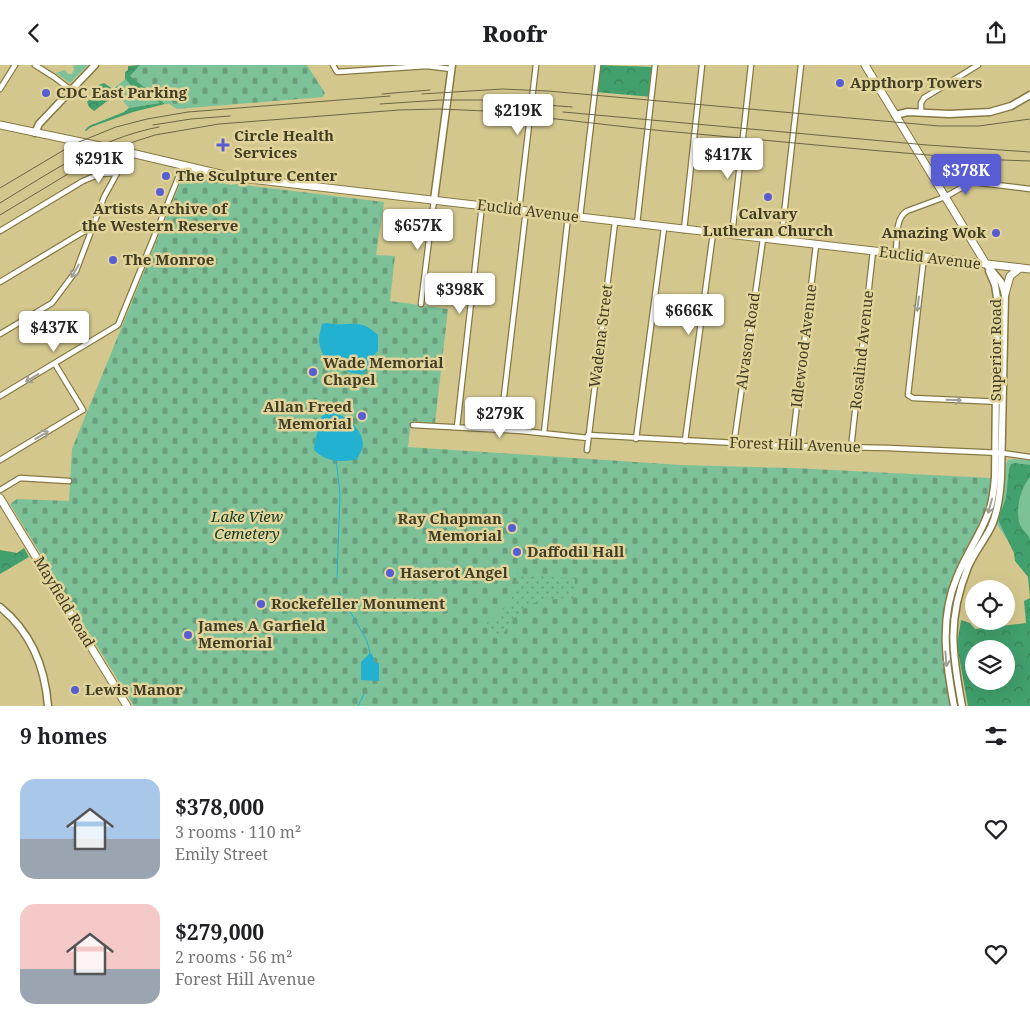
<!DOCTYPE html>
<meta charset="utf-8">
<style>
body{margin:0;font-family:"Noto Serif",serif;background:#f2f2f2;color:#202124;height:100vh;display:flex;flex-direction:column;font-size:19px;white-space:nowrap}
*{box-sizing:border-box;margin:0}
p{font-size:16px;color:#757577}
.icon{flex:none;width:28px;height:28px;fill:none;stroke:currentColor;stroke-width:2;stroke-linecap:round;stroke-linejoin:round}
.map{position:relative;height:641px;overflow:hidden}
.sheet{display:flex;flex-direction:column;background:#fff;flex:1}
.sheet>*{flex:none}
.buttons{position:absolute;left:965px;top:515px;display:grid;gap:10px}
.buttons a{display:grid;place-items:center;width:50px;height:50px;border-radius:50%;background:#fff;box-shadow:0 5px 20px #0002;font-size:25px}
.price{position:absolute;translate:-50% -42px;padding:0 11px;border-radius:5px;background:#fff;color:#222;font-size:16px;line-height:32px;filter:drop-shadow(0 1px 2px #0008)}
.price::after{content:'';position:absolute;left:50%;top:30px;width:15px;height:11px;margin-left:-8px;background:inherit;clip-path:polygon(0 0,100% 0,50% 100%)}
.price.current{background:#585dd4;color:#fff}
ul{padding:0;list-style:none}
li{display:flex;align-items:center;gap:15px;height:125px;padding:0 20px}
li span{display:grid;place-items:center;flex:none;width:140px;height:100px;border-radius:15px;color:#555}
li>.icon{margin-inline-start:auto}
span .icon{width:60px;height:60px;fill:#fffc;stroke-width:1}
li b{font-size:21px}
h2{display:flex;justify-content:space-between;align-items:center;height:60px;padding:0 20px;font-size:21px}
header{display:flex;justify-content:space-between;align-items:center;height:65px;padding:0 20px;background:#fff;font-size:22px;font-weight:800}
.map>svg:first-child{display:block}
.green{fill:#7dc198}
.forest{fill:url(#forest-crowns);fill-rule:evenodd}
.cemetery{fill:url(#cemetery-stones)}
.garden{fill:url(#garden-dots)}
.water{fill:#22b1d0}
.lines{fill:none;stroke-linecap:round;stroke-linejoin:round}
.stream{stroke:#22b1d0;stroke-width:1}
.street-casing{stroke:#857942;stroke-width:7}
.secondary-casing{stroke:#857942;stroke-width:9}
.primary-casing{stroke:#857942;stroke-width:9}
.street{stroke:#fff;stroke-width:4.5}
.secondary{stroke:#fff;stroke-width:6}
.primary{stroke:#fff;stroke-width:7}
.rail{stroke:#6c6543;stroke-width:1}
.oneway{stroke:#a09e92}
.poi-dot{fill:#585dd4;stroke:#e1d49a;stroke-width:2}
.labels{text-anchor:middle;stroke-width:5;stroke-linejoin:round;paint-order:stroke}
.poi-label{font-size:15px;font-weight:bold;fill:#423d25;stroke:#e1d49a;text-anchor:start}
.street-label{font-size:15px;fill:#423d25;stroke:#e1d49a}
.park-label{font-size:15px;font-style:italic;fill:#123a25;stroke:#e1d49a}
</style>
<header><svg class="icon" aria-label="back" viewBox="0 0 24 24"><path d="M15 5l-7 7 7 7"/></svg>Roofr<svg class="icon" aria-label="share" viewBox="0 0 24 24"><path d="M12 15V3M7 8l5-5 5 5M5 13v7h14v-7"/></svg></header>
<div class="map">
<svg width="1030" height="641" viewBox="0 0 1030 641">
<defs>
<pattern id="forest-crowns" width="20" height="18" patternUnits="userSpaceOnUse" patternTransform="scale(1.25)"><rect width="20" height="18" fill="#41a06d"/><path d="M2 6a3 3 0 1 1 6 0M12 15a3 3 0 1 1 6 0" fill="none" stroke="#388459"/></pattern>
<pattern id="cemetery-stones" width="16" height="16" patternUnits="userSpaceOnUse" patternTransform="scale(1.25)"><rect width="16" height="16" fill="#7dc198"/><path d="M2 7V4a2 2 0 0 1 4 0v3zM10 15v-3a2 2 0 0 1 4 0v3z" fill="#689e7c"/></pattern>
<pattern id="garden-dots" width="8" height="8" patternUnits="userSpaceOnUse" patternTransform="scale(1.25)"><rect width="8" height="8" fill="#7dc198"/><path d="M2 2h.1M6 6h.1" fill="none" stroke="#689e7c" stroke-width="1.8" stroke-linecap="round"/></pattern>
</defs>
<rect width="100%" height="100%" fill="#d4c78e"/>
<path class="green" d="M75,0H88L70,18L56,8L65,5L68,9H72L74,5L73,1Z
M125,14L129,18L133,25L150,30L152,33L161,38L129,43L117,29V21Z
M1013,394L1030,395V516L1029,507L996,458L1004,429L1006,399L1008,395Z"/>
<path class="forest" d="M140,0L131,11L165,39L133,47L91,62L86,66L85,65L89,61L124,47L129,43L160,38L150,30L133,25L129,18L125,14V7L128,5V1Z
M598,0L655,2L652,32L595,27Z
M104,18L113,24L117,21V29L94,46L89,42L87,37L92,32L91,28L99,20Z
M1015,398L1030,400V412C1020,423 1014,449 1021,462C1025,468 1029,469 1030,476V641H968L957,580L961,555L970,558L975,564L1026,558L1024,536L1030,533L1028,512L1015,496L1014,488L998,455L1006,433L1009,404L1011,399ZM974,584H1006V616H974Z
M24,483L29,492L0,509V485L17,488Z"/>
<path class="cemetery" d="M140,0H307L325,28L323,32L177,44L169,39H165L130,11Z
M184,109L231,120L236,119L384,137L376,190L395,191L390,236L448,244L435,358L411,356L408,382L681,400L793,403L991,413C989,450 976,463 960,494C936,544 941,589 951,641H134L10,439L17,434L69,436L72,384Z"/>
<path class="garden" d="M516,508L575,514L574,534C553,533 533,533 517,549C510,555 506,565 501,573L484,560C502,547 520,533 516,508Z"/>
<path class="water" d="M327,258C349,263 358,251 378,270V286C369,292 370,302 363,309C345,309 320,297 319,275C319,270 321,264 322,259Z
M333,347C347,352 362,363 363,379C363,384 359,390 357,394C341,398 326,397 314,385C314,379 315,375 317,369C321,356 317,350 333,347Z
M370,588L372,589L375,598H379V616L361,615V597Z"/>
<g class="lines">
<path class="stream" d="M335,395L337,402L340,429L337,513
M339,527L367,576L370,588
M358,641L364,629"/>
<g class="street-casing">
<path id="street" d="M35,0L54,12L71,25
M333,0L337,7L427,1L451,4
M0,24L15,0
M921,48V38L924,33L978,0
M519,145L536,0
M580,152L598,0
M637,159L655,0
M684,165L702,0
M0,166L83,116L100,109L116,108
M732,170L751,0
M781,176L801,0
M896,188C897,175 895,153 907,146L945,132L972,117L1030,124
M924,191L908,330L913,333L1002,337
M0,217L93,161
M421,239L434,135
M0,269L52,238L76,206L104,132L128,88
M0,331L118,260L183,101
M413,360L522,366L588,373
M457,362L482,140
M500,365L526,145
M544,368L568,151
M588,370L792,381L888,383L1002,388L1030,392
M636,374L664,163
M685,376L713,168
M734,378L763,174
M792,381L816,180
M851,383L873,186
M587,385L615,157
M0,395L83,345L55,299
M0,425L20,413L69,416"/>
</g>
<g class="secondary-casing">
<path id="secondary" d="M895,50L908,47L949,49L990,47L1011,41L1030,30
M35,68L39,59L95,0
M434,135L452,0
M0,542C31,567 45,602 48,641
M954,641C946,598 939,554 957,512C966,489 981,469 989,446C993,435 994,424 995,412L997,233L995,220L989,206
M962,641C952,588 947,554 968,502C974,488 984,476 991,462C998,447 1000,430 1001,413L1005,229L1001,217L986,199"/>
</g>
<g class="primary-casing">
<path id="primary" d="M865,0L986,199
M0,60L114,84L233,112L1030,204
M1005,229L1010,211L1020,203
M0,433L127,641"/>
</g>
<use href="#street" class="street"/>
<use href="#secondary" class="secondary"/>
<use href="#primary" class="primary"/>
<path class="rail" d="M382,29L430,25
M422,29L502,24L548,26L939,61H979L1030,54
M380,39L441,35H481L572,42
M563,47L927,80L1030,87
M153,60L191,54L230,51
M0,123L74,79L116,62L147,54L188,47L390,31
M0,138C51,107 100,73 159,62
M0,150L91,95L124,80L155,70L219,59L399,45L440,44L485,46L654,65L870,85L975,94L1030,96"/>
</g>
<defs><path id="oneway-shaft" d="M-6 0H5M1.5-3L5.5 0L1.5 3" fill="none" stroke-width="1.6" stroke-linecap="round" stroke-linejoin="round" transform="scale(1.25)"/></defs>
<g class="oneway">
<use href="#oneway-shaft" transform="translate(75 206) rotate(120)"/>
<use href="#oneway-shaft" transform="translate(918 239) rotate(97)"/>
<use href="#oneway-shaft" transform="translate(32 313) rotate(149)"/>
<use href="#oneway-shaft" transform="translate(954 335) rotate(2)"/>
<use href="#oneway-shaft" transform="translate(42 370) rotate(-31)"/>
<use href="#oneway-shaft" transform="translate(990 441) rotate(106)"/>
<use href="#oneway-shaft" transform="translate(946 594) rotate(85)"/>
</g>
<g class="poi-dot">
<circle cx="840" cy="18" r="5"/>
<circle cx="46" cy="28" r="5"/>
<path d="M220.5 72.5h5v5h5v5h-5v5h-5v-5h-5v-5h5z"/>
<circle cx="166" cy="111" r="5"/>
<circle cx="160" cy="127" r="5"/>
<circle cx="768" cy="132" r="5"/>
<circle cx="996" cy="168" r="5"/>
<circle cx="113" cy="195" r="5"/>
<circle cx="313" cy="307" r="5"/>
<circle cx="362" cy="351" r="5"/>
<circle cx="512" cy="463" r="5"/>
<circle cx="517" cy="487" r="5"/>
<circle cx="390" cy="508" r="5"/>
<circle cx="261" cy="539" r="5"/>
<circle cx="188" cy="570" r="5"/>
<circle cx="75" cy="625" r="5"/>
</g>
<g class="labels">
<g class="poi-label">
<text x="850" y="23">Appthorp Towers</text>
<text x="56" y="33">CDC East Parking</text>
<text x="234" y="76">Circle Health<tspan x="234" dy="17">Services</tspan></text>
<text x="176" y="116">The Sculpture Center</text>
<text x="160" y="149" text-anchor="middle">Artists Archive of<tspan x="160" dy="17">the Western Reserve</tspan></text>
<text x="768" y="154" text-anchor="middle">Calvary<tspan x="768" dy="17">Lutheran Church</tspan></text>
<text x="986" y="173" text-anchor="end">Amazing Wok</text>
<text x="123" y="200">The Monroe</text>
<text x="323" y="303">Wade Memorial<tspan x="323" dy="17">Chapel</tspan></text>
<text x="352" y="347" text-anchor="end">Allan Freed<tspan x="352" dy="17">Memorial</tspan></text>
<text x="502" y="459" text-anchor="end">Ray Chapman<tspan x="502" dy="17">Memorial</tspan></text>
<text x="527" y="492">Daffodil Hall</text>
<text x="400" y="513">Haserot Angel</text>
<text x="271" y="544">Rockefeller Monument</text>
<text x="198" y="566">James A Garfield<tspan x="198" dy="17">Memorial</tspan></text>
<text x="85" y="630">Lewis Manor</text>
</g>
<g class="street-label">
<text transform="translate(528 146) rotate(7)" y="5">Euclid Avenue</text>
<text transform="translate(930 193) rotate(7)" y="5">Euclid Avenue</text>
<text transform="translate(601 271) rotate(-83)" y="5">Wadena Street</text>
<text transform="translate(748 276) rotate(-82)" y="5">Alvason Road</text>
<text transform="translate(804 281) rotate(-83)" y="5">Idlewood Avenue</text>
<text transform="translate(862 285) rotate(-84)" y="5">Rosalind Avenue</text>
<text transform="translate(996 285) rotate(-90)" y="5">Superior Road</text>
<text transform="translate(795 380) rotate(2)" y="5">Forest Hill Avenue</text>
<text transform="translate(64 537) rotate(59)" y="5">Mayfield Road</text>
</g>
<g class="park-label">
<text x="247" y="457">Lake View<tspan x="247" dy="17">Cemetery</tspan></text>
</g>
</g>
</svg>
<div class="buttons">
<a><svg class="icon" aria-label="locate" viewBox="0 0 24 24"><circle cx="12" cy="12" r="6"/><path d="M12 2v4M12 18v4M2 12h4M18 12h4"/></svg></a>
<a><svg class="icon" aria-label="layers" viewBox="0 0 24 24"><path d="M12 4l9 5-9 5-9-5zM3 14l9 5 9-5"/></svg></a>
</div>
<b class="price" style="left:518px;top:71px">$219K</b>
<b class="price" style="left:728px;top:115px">$417K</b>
<b class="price" style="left:99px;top:119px">$291K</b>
<b class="price current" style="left:966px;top:131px">$378K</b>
<b class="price" style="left:418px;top:186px">$657K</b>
<b class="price" style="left:460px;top:250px">$398K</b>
<b class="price" style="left:689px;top:271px">$666K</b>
<b class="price" style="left:54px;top:288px">$437K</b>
<b class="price" style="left:500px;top:374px">$279K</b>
</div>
<section class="sheet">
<h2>9 homes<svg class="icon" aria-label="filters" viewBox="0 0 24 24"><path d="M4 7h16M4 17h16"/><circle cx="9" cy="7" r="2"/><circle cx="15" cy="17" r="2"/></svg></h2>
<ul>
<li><span style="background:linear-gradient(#a9c7e8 60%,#9aa5b1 0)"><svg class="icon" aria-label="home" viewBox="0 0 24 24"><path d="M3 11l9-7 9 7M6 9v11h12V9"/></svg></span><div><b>$378,000</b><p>3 rooms · 110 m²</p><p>Emily Street</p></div><svg class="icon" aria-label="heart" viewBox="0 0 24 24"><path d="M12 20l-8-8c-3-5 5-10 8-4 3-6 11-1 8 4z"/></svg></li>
<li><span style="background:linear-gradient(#f6c9c9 65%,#9aa5b1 0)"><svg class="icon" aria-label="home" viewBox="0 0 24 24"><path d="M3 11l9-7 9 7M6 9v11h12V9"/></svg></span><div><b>$279,000</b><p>2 rooms · 56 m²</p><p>Forest Hill Avenue</p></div><svg class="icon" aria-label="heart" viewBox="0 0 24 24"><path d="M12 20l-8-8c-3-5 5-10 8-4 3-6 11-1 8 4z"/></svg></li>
</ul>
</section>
